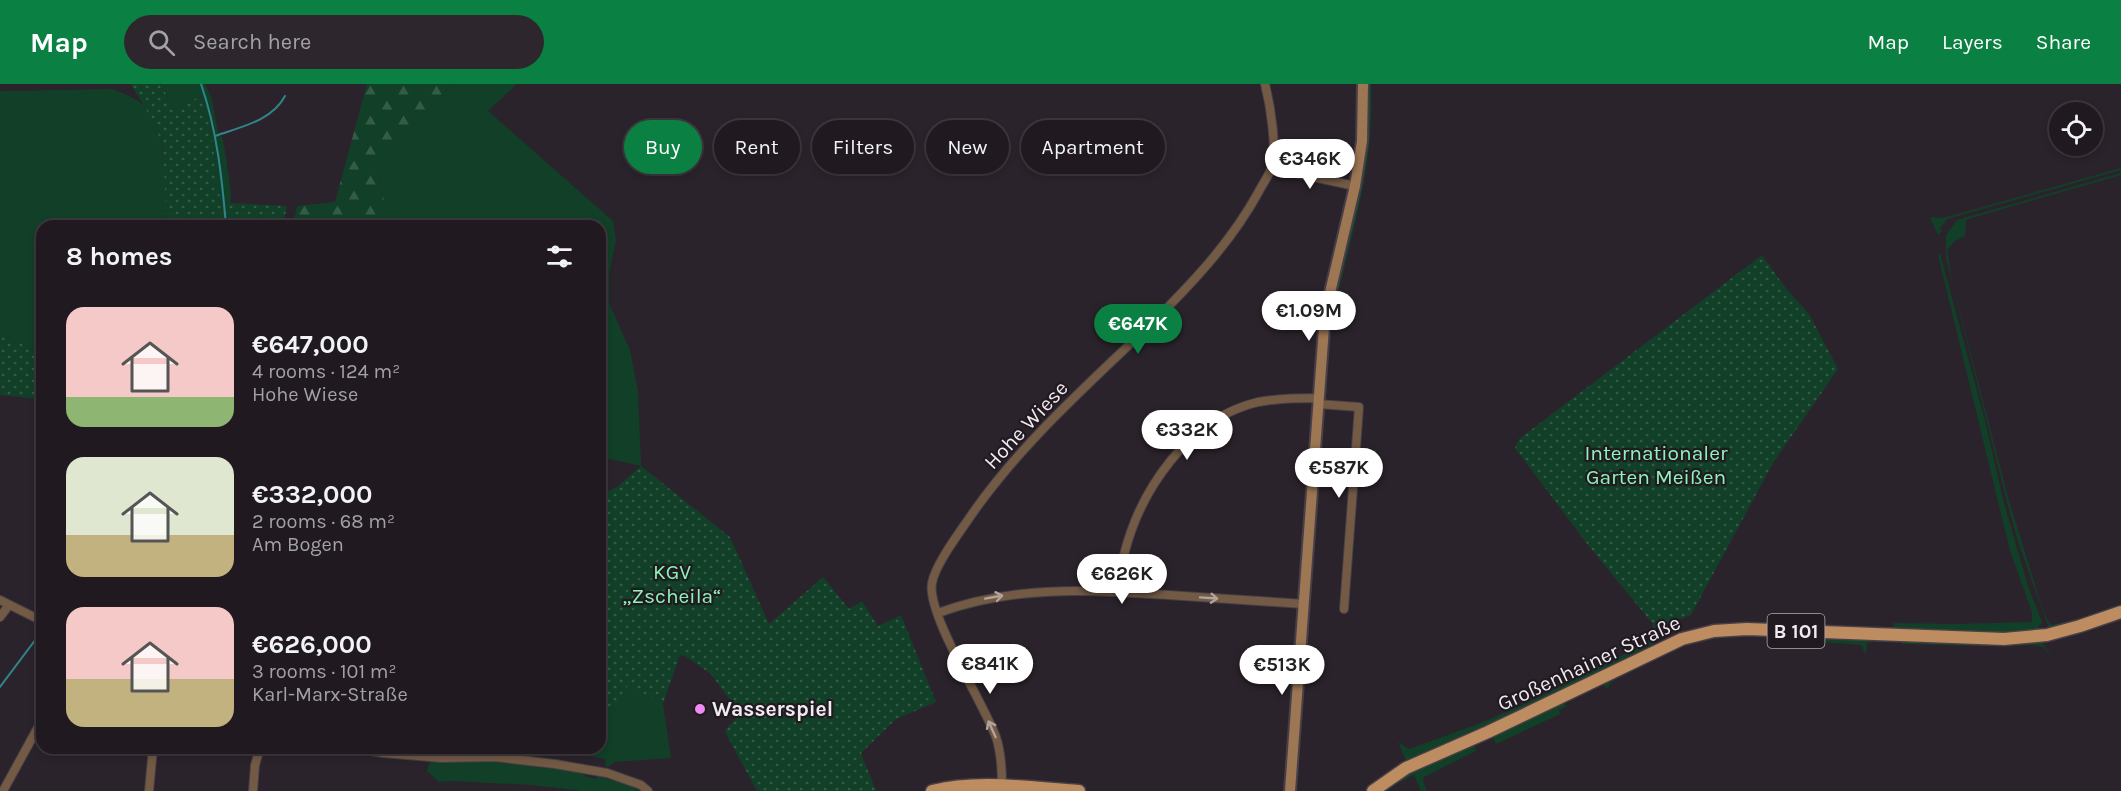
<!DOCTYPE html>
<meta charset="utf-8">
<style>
body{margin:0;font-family:Karla,sans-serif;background:#2d272d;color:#f1f3f6;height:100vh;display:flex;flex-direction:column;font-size:22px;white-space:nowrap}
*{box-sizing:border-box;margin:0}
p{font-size:20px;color:#a2a1a5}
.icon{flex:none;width:33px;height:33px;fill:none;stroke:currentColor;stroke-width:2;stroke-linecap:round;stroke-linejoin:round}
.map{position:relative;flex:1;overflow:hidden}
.details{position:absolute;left:36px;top:136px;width:570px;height:534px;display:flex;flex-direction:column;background:#201a20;border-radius:18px;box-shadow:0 3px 9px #0003,0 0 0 2px #3d383e}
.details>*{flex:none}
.hud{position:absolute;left:624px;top:36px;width:570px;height:54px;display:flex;gap:12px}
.buttons{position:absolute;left:2049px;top:18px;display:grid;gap:12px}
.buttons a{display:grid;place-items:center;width:54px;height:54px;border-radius:50%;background:#201a20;box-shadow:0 3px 9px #0003,0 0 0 2px #3d383e;font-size:30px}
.price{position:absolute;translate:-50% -51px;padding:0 14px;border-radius:21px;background:#fff;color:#222;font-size:20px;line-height:39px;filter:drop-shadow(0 2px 3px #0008)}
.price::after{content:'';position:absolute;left:50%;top:36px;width:18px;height:14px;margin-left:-9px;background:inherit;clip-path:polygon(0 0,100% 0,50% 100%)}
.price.selected{background:#0b8043;color:#fff}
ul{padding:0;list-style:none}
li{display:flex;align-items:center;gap:18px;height:150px;padding:0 30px}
li span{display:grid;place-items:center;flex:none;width:168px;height:120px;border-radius:18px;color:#555}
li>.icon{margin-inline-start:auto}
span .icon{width:72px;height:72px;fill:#fffc;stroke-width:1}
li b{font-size:26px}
h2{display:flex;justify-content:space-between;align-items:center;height:72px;padding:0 30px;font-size:26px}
.chip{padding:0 21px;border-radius:27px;background:#201a20;box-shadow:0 3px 9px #0003,0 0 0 2px #3d383e;font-size:21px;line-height:54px}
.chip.selected{background:#0b8043;color:#fff}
header{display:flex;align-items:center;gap:36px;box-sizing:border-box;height:84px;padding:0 30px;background:#0b8043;color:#fff}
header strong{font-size:28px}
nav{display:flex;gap:33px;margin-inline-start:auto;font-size:21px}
.search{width:420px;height:54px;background:#2d272d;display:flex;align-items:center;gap:15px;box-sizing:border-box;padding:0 21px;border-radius:33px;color:#a2a1a5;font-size:22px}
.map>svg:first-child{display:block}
.green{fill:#113f27}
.forest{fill:url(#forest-firs)}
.garden{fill:url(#garden-dots)}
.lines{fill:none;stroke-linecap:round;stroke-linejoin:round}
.stream{stroke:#30858b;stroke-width:2}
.minor-casing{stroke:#473f47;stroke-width:10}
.secondary-casing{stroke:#473f47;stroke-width:14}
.primary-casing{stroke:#473f47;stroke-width:15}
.minor{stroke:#725a45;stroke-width:8}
.secondary{stroke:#9d7654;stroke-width:10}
.primary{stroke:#bd8c60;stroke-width:12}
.oneway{stroke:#b1a29a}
.poi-dot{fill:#f08bf6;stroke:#211a21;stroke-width:2}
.labels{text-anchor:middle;stroke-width:4.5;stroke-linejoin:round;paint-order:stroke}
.shield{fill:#211a21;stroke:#b2acb2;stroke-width:1.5}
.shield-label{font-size:20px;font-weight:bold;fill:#f0ebf0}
.street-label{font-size:21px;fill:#f0ebf0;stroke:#211a21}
.park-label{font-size:21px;fill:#8bf4b7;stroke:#211a21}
.poi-label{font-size:21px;font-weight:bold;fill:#f0ebf0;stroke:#211a21;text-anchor:start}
</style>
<header>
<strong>Map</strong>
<div class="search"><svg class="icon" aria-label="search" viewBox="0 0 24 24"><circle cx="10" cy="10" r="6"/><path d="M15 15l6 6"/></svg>Search here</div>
<nav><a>Map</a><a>Layers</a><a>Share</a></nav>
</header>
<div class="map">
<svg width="2121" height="707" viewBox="0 0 2121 707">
<defs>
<pattern id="forest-firs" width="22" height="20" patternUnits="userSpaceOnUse" patternTransform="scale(1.5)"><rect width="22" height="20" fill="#113f27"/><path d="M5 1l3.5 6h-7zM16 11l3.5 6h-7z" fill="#345b47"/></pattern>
<pattern id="garden-dots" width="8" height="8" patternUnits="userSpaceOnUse" patternTransform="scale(1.5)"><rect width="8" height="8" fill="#113f27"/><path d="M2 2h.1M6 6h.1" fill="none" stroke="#345b47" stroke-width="1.8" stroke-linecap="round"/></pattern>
</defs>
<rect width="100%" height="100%" fill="#2b232b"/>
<path class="green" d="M160,0H205L212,15L218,49L223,54L231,109V119L221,122L210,40L201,12L175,25Z
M453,0H517L488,27L613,137L616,156L609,190V219L630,266L638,307L641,382L600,373V142H389L378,87L402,54Z
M1367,0H1371C1376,79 1350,155 1333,231L1328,227L1333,207Z
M113,5C122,9 136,14 142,20C171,51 165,104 167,142H42V270L0,249V7Z
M2121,84V86L1947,135L1940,144L1942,147L1938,151L1930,133L1941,134L1958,130Z
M2121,89V91L1968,135L1966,137L1965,152L1955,157L1947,166L1952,197L2009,417L2042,523L2049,539L2052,541L2081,534L2121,520V523L2082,536L2049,544L2019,461L2007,418L1946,174V151L1957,136Z
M1940,169L1985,337L2004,419L2028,502L2042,538L2037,546L2004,549L1893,546L1894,539L1955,540L2032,538V528L2010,467L1938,171Z
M1652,539L1666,540L1668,548L1666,553L1574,601L1406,677L1398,658L1409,665L1481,639L1531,617L1621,572L1649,555L1653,549Z
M1724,550L1874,554V557L1867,559L1866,571L1861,561L1746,552L1709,555L1679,563L1661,571L1612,597L1607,605L1603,600L1583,611L1584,608L1678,561Z
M1903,556L2041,557L2052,573L2043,563L2033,561L1991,562L1902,560Z
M627,601L663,620L671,674L615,678L606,684L605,675L573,669V665L600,664V619L618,626Z
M1562,619L1568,622L1559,626L1560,630L1496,660L1493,653L1496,649Z
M1474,661L1476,667L1424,693L1423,698L1427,707H1421L1414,691L1390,703L1389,702L1408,689Z
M430,677H486L573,687L584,689V692L596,695L597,692L628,701L640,707H583L530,701L452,697L439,698L427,687Z"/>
<path class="forest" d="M367,0H453L402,54L378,87L389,141L293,142L297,122L335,118Z"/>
<path class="garden" d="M131,0H160L175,25L201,12L210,40L221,121L231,119L287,122L283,142H167L163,63L154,39Z
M1762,171L1784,202L1809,230L1838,285L1773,379L1691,531L1666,540L1652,539L1588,461L1515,364L1519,355Z
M0,249L42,270V315L0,311Z
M641,382L730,453L769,540L823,493L849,525L862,517L878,542L901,531L936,618L896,635L861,669L876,707H757L725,648L726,645L740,630L711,590L685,572L680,571L663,620L627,602L618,626L600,619V411L617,403Z"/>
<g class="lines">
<path class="stream" d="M201,0C217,46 222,94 226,142
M215,52C240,43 272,37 285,12
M0,603L42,547"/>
<g class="minor-casing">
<path id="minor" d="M1272,84L1355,102
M1318,320L1359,323L1344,525
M1119,508C1121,496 1121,483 1124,471C1140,406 1189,334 1258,318C1278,314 1298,314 1318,314
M0,516L42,537
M938,529C1014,501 1088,506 1168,511C1213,514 1259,517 1304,520
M0,533L9,521
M353,664L383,669L442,674L494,673L555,680L607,689L641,701L648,707
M1002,702C1002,686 1001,668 996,653C984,620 926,529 932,499C935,481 959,449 970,433C1022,357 1094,296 1159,232C1197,194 1232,156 1258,109C1262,101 1268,93 1271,85C1278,66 1270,20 1265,0
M3,707L42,636
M149,707L153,664
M253,707L255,681L260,664"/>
</g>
<g class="secondary-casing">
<path id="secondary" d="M1290,707L1325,230L1355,102L1362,57L1363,0"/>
</g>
<g class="primary-casing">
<path id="primary" d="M932,707C980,695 1031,704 1079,707
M1373,707L1406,684L1488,648L1682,555L1714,547L1747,545L2004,555L2047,551L2080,542L2121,528"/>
</g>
<use href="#minor" class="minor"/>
<use href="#secondary" class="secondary"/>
<use href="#primary" class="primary"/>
</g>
<defs><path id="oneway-shaft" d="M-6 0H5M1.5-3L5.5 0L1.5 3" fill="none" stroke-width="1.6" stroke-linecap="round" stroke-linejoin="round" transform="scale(1.5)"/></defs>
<g class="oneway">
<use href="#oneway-shaft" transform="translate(994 513) rotate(-10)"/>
<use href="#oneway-shaft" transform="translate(1209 514) rotate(4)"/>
<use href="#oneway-shaft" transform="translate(992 645) rotate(-114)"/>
</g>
<circle class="poi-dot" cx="700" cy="625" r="6"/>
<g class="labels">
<rect class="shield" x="1767.5" y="530" width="57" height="34" rx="4.5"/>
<g class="shield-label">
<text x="1796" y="554">B 101</text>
</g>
<g class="street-label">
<text transform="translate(1026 341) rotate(-47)" y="7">Hohe Wiese</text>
<text transform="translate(1589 579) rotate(-25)" y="7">Großenhainer Straße</text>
</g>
<g class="park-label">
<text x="1656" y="376">Internationaler<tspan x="1656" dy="24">Garten Meißen</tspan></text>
<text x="672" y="495">KGV<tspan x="672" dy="24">„Zscheila“</tspan></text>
</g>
<g class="poi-label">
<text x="712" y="632">Wasserspiel</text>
</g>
</g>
</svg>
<div class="buttons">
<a><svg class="icon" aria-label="locate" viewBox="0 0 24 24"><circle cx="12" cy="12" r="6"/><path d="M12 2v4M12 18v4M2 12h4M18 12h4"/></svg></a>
</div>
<b class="price" style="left:1310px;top:106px">€346K</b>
<b class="price" style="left:1309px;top:258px">€1.09M</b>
<b class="price selected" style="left:1138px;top:271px">€647K</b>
<b class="price" style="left:1187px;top:377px">€332K</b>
<b class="price" style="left:1339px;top:415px">€587K</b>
<b class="price" style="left:1122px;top:521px">€626K</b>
<b class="price" style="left:990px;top:611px">€841K</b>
<b class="price" style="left:1282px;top:612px">€513K</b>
<div class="hud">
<a class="chip selected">Buy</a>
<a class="chip">Rent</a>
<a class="chip">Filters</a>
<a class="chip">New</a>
<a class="chip">Apartment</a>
</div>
<section class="details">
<h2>8 homes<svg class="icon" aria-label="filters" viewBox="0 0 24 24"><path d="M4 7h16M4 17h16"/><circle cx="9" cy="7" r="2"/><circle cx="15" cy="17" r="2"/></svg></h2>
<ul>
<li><span style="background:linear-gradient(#f6c9c9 75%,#8fb573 0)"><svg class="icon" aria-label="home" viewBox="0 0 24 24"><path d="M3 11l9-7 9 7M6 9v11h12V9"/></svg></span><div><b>€647,000</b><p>4 rooms · 124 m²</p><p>Hohe Wiese</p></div></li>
<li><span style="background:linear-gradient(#dfe7d0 65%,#c2b280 0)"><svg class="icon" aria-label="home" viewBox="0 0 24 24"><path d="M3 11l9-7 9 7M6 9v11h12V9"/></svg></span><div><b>€332,000</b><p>2 rooms · 68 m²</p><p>Am Bogen</p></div></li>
<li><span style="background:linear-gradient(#f6c9c9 60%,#c2b280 0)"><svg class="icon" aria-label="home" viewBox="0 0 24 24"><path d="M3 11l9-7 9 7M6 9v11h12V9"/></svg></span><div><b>€626,000</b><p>3 rooms · 101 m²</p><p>Karl-Marx-Straße</p></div></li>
</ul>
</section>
</div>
